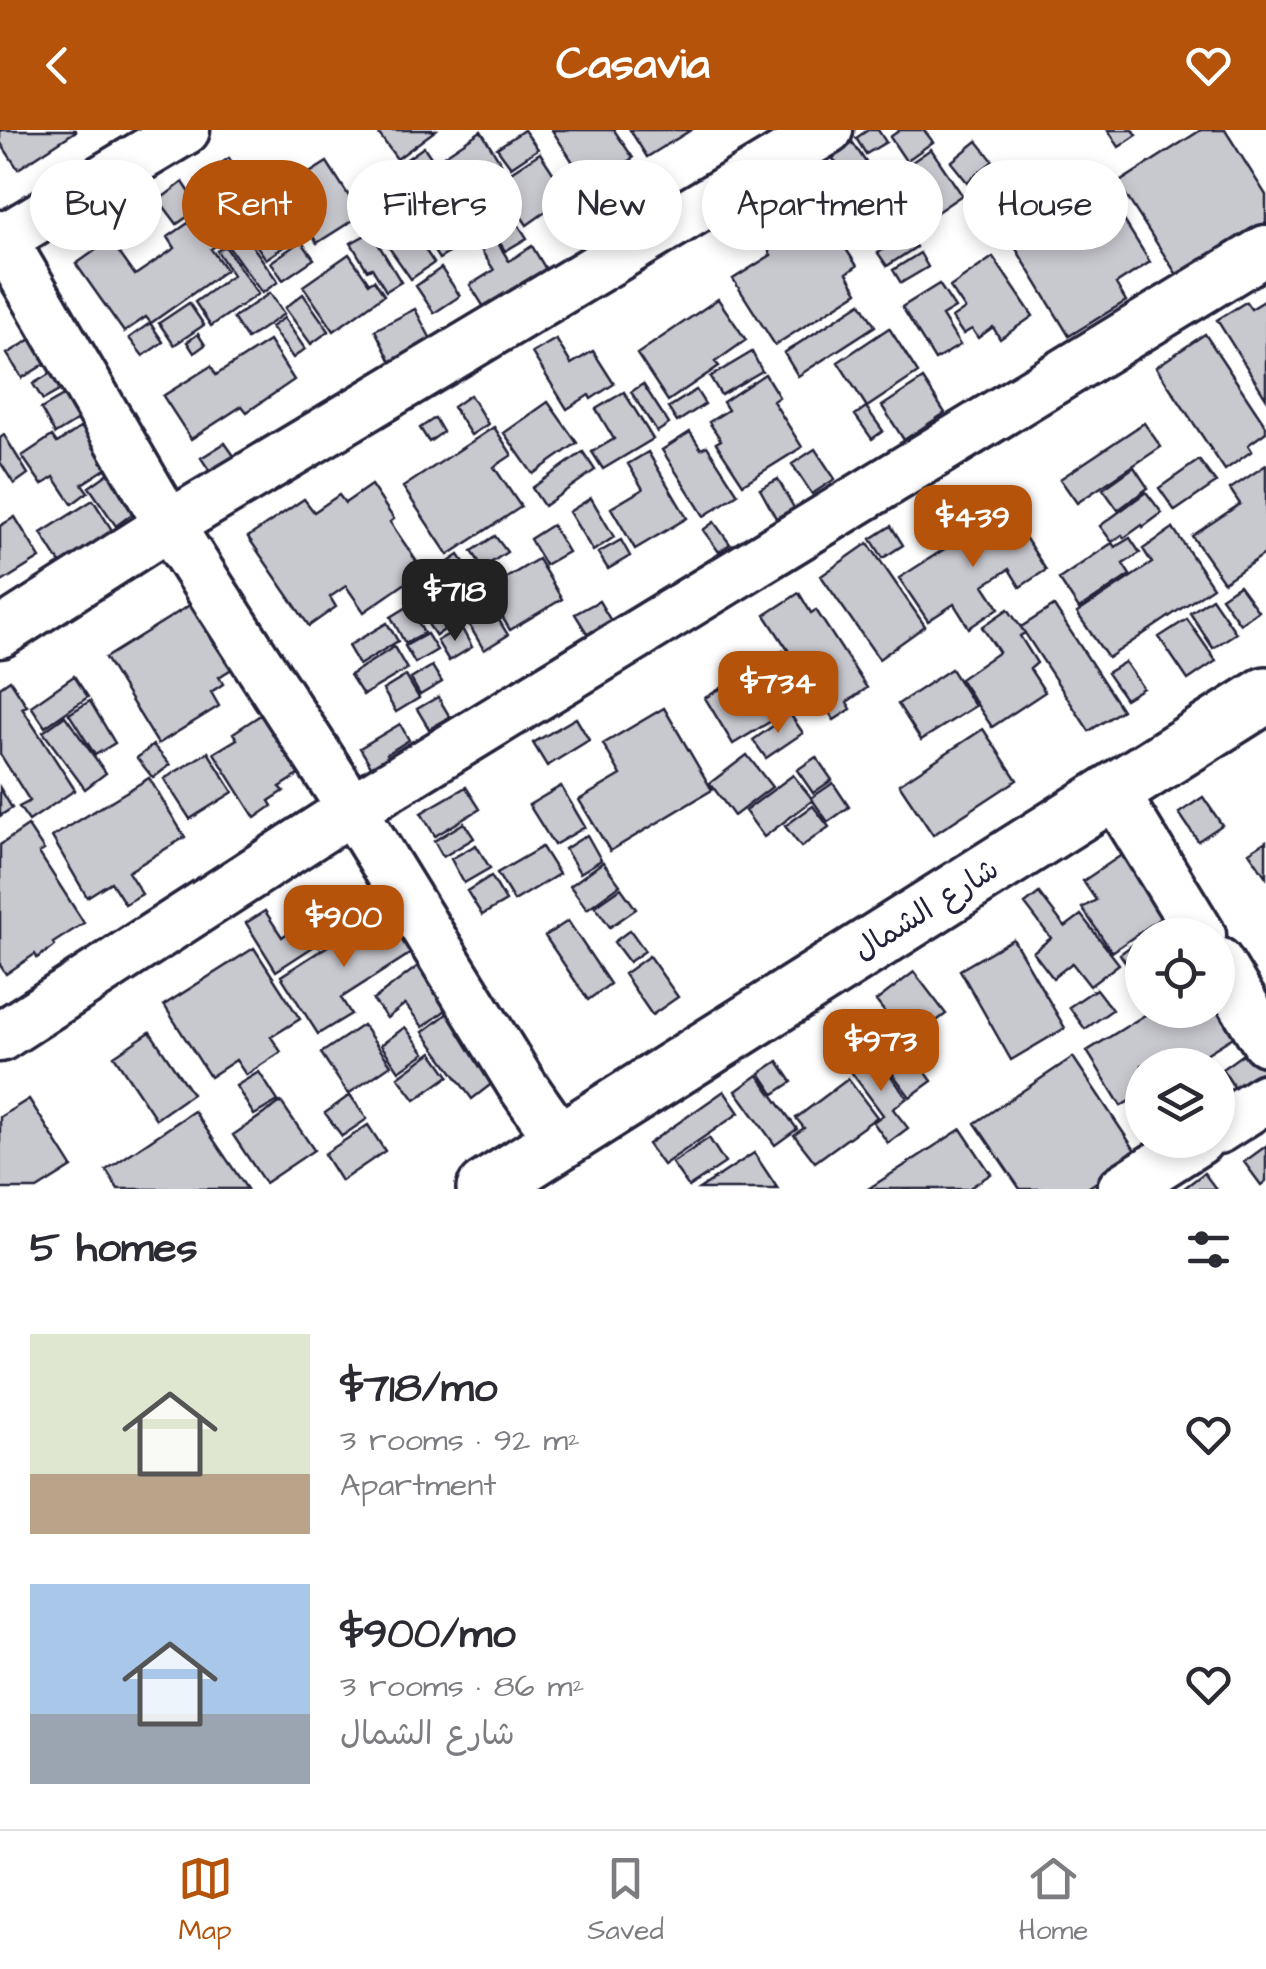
<!DOCTYPE html>
<meta charset="utf-8">
<style>
body{margin:0;font-family:"Architects Daughter","Playpen Sans Arabic",sans-serif;background:#f7f7f7;color:#2b2b33;height:100vh;display:flex;flex-direction:column;font-size:38px;white-space:nowrap}
*{box-sizing:border-box;margin:0}
p{font-size:32px;color:#7c7c81}
.icon{flex:none;width:55px;height:55px;fill:none;stroke:currentColor;stroke-width:2;stroke-linecap:round;stroke-linejoin:round}
.map{position:relative;height:1059px;overflow:hidden}
.details{display:flex;flex-direction:column;background:#fff;flex:1}
.details>*{flex:none}
.guide{position:absolute;left:30px;top:30px;width:1208px;height:90px;display:flex;gap:20px}
.buttons{position:absolute;left:1125px;top:788px;display:grid;gap:20px}
.buttons a{display:grid;place-items:center;width:110px;height:110px;border-radius:50%;background:#fff;box-shadow:0 5px 15px #0003;font-size:50px}
.price{position:absolute;translate:-50% -85px;padding:0 22px;border-radius:20px;background:#b45309;color:#fff;font-size:32px;line-height:65px;filter:drop-shadow(0 2px 5px #0008)}
.price::after{content:'';position:absolute;left:50%;top:60px;width:30px;height:22px;margin-left:-15px;background:inherit;clip-path:polygon(0 0,100% 0,50% 100%)}
.price.selected{background:#222;color:#fff}
ul{padding:0;list-style:none}
li{display:flex;align-items:center;gap:30px;height:250px;padding:0 30px}
li span{display:grid;place-items:center;flex:none;width:280px;height:200px;border-radius:0px;color:#555}
li>.icon{margin-inline-start:auto}
span .icon{width:120px;height:120px;fill:#fffc;stroke-width:1}
li b{font-size:42px}
h2{display:flex;justify-content:space-between;align-items:center;height:120px;padding:0 30px;font-size:42px}
.tag{padding:0 35px;border-radius:45px;background:#fff;box-shadow:0 5px 15px #0003;font-size:35px;line-height:90px}
.tag.selected{background:#b45309;color:#fff}
header{display:flex;justify-content:space-between;align-items:center;height:130px;padding:0 30px;background:#b45309;color:#fff;font-size:45px;font-weight:700}
.tab-bar{display:flex;justify-content:space-around;align-items:center;height:140px;border-top:2px solid #e1e1e2;background:#fff;font-size:28px;color:#7c7c81}
.tab-bar a{display:grid;justify-items:center;gap:5px}
.tab-bar .selected{color:#b45309}
.map>svg:first-child{display:block}
.building{fill:#c8c8cf;stroke:#22223b;stroke-width:2.5}
.lines{fill:none;stroke-linecap:round;stroke-linejoin:round}
.minor-casing{stroke:#22223b;stroke-width:55}
.tertiary-casing{stroke:#22223b;stroke-width:62}
.minor{stroke:#fff;stroke-width:48}
.tertiary{stroke:#fff;stroke-width:55}
.labels{text-anchor:middle;stroke-width:8;stroke-linejoin:round;paint-order:stroke}
.street-label{font-size:30px;fill:#22223b;stroke:#fff}
</style>
<header><svg class="icon" aria-label="back" viewBox="0 0 24 24"><path d="M15 5l-7 7 7 7"/></svg>Casavia<svg class="icon" aria-label="heart" viewBox="0 0 24 24"><path d="M12 20l-8-8c-3-5 5-10 8-4 3-6 11-1 8 4z"/></svg></header>
<div class="map">
<svg width="1266" height="1059" viewBox="0 0 1266 1059">
<rect width="100%" height="100%" fill="#fff"/>
<filter id="ink" filterUnits="userSpaceOnUse"><feTurbulence type="fractalNoise" baseFrequency=".01" numOctaves="2"/><feDisplacementMap in="SourceGraphic" scale="20" xChannelSelector="R" yChannelSelector="G"/><feConvolveMatrix kernelMatrix="1 2 1 2 8 2 1 2 1" color-interpolation-filters="sRGB"/></filter>
<g filter="url(#ink)">
<path class="building" d="M0,0H75L76,1L18,39L0,12Z
M376,0H436L397,29Z
M524,0L538,19L511,37L497,18Z
M552,0H614L633,28L589,57Z
M630,0H691L647,27Z
M868,0H878L886,12L866,24L856,8Z
M900,0H924L933,12L906,31L890,7Z
M1108,0H1133L1137,5L1119,17Z
M1201,0H1225L1266,65V93L1179,148L1118,53Z
M481,1L501,33L462,58L442,27Z
M977,11L993,31L967,52L951,32Z
M853,13L875,46L854,60L832,27Z
M424,17L439,39L399,67L384,45Z
M931,19L962,65L912,99L884,60L913,40L909,34Z
M540,23L568,66L527,95L497,51Z
M229,28L250,60L240,67L243,71L221,86L196,50Z
M327,32L361,85L317,113L283,60Z
M837,44L856,71L834,88L814,61Z
M1097,47L1150,132L1116,154L1126,171L1069,206L1007,104Z
M377,48L392,70L369,84L355,62Z
M488,48L527,108L505,121L491,99L485,103L461,66Z
M183,52L200,78L177,94L159,70Z
M279,64L305,102L266,129L240,92Z
M454,64L479,104L439,129L414,90Z
M880,65L903,99L876,116L854,80Z
M204,82L223,110L211,119L226,140L151,193L146,187L124,202L76,134L110,110L135,145L175,118L168,107Z
M822,82L857,136L847,143L858,162L775,215L733,149L771,125L767,117Z
M407,93L434,133L411,149L383,109Z
M237,94L278,152L262,163L221,106Z
M371,102L401,152L386,161L372,138L367,140L351,113Z
M908,104L916,117L887,136L878,123Z
M493,105L509,131L532,116L550,146L489,185L470,155L494,140L477,114Z
M301,111L314,129L283,150L271,132Z
M225,116L258,164L211,196L195,172L233,145L217,121Z
M920,123L928,137L901,153L893,140Z
M349,124L369,153L374,150L384,165L334,201L303,156Z
M993,127L1033,186L1000,209L993,197L978,208L972,199L963,204L952,188L965,179L950,157Z
M441,138L460,166L434,183L416,156Z
M939,154L955,178L942,186L960,215L935,230L902,177Z
M270,163L284,184L247,209L233,188Z
M303,164L329,201L311,214L285,178Z
M718,169L746,210L715,232L719,236L668,271L637,224Z
M1266,170V268L1217,190L1246,172L1251,179Z
M189,173L204,195L174,215L159,193Z
M861,173L875,196L798,246L784,223Z
M415,179L434,215L393,236L375,200Z
M284,188L305,219L293,228L271,197Z
M150,193L163,212L143,226L129,208Z
M889,198L918,243L867,277L838,232Z
M198,204L205,215L194,223L187,212Z
M1205,204L1266,296V302L1248,315L1252,321L1225,340L1156,237Z
M33,208L48,232L22,248L7,224Z
M556,209L571,234L593,221L614,254L591,269L589,265L567,279L532,223Z
M269,211L294,250L247,282L242,276L191,309L163,266L211,236L216,245Z
M752,222L762,241L721,265L710,247Z
M56,240L66,257L43,270L33,254Z
M765,244L779,267L773,271L802,317L743,354L716,313L721,310L709,292L728,280L723,272Z
M923,249L945,283L904,310L882,276Z
M643,254L669,294L657,302L631,262Z
M696,260L705,274L677,292L668,278Z
M72,261L86,285L55,304L41,279Z
M624,262L653,309L603,339L592,322L614,309L596,279Z
M470,265L488,294L471,305L453,277Z
M548,272L577,313L533,344L504,303Z
M866,277L883,301L872,309L855,285Z
M435,288L443,302L429,312L420,298Z
M1144,293L1161,317L1077,373L1060,349Z
M86,294L113,334L82,354L88,362L72,374L54,347L42,355L22,326L52,306L57,313Z
M494,297L512,325L494,337L521,377L448,425L403,357Z
M690,302L701,319L707,316L738,364L704,386L662,320Z
M4,305L28,344L14,354L0,332V308Z
M225,313L239,333L215,349L201,328Z
M815,319L835,349L812,364L792,334Z
M583,322L595,340L544,376L532,358Z
M648,322L687,388L635,419L611,378L643,359L628,334Z
M1199,330L1216,353L1175,381L1159,358Z
M1266,335V423L1224,452L1192,406L1240,374L1230,359Z
M1134,337L1148,358L1118,380L1103,359Z
M113,340L140,378L116,396L89,357Z
M778,349L794,378L776,388L760,359Z
M371,355L394,389L390,392L423,441L364,482L346,456L330,467L336,477L309,496L248,407L304,369L314,382L339,365L345,373Z
M943,360L954,377L928,394L917,377Z
M1146,362L1162,383L1143,397L1142,395L1124,408L1122,405L1112,412L1100,396Z
M591,368L614,407L593,421L569,382Z
M93,370L117,408L65,441L41,403Z
M1007,379L1046,440L1020,457L1009,439L984,455L999,478L969,498L954,474L928,491L899,448Z
M15,387L40,428L0,453V396Z
M714,392L730,414L719,422L703,400Z
M552,395L568,422L545,435L530,409Z
M891,396L903,415L883,428L871,409Z
M1173,398L1213,457L1108,528L1077,483L1152,433L1143,419Z
M495,406L507,422L483,438L472,421Z
M1130,408L1140,423L1123,434L1130,445L1079,479L1059,449L1112,413L1115,417Z
M621,410L630,426L608,439L598,423Z
M868,413L925,496L879,529L821,446Z
M459,425L470,441L451,455L440,438Z
M538,429L562,469L510,500L486,460Z
M1239,455L1258,481L1240,494L1221,467Z
M432,457L456,491L436,506L412,470Z
M799,463L811,483L816,480L867,558L847,572L851,579L834,590L765,485Z
M483,464L508,505L484,520L459,478Z
M201,468L241,533L219,547L223,554L211,562L219,576L158,614L105,528Z
M1212,468L1236,503L1213,518L1190,483Z
M599,471L611,491L588,505L575,484Z
M409,476L424,503L405,513L391,487Z
M1054,476L1122,580L1089,601L1021,497Z
M1008,479L1025,503L1020,506L1037,533L1030,539L1045,562L992,597L960,549L999,522L982,497Z
M1187,489L1216,531L1188,550L1159,507Z
M387,493L398,511L359,535L348,516Z
M461,497L472,517L449,531L437,511Z
M427,504L437,520L415,533L405,516Z
M394,517L407,539L363,565L350,545Z
M783,521L811,567L733,614L705,568Z
M1125,532L1143,558L1125,569L1107,543Z
M432,536L442,552L420,565L411,549Z
M951,539L975,576L921,610L898,574Z
M74,546L88,567L45,597L31,576Z
M406,546L419,568L396,582L383,560Z
M10,550L27,576L22,578L75,660L29,691L19,677L30,671L0,624V557Z
M438,567L450,587L429,599L417,579Z
M90,571L115,613L95,625L69,584Z
M664,578L712,660L610,721L579,670L621,645L603,614Z
M265,582L300,644L280,657L284,661L269,671L272,676L255,688L214,623L237,609L233,603Z
M790,584L803,603L766,628L753,610Z
M65,586L106,643L85,659L43,602Z
M576,588L589,610L547,636L533,613Z
M400,594L409,610L387,624L394,636L377,646L360,618Z
M983,599L1017,650L933,705L899,654Z
M153,615L170,635L153,648L137,628Z
M208,622L233,662L190,689L164,649Z
M747,625L772,657L734,686L710,653Z
M816,627L832,650L813,663L797,640Z
M793,645L813,670L764,707L745,681Z
M149,648L185,707L128,742L142,764L125,774L111,752L87,767L52,707Z
M833,653L849,677L828,692L811,668Z
M561,656L585,697L554,715L529,675Z
M466,657L480,679L435,706L421,683Z
M0,658L12,678L0,686Z
M1203,667L1222,695L1198,711L1179,683Z
M813,676L829,697L801,717L785,696Z
M464,693L474,708L443,727L434,711Z
M28,696L44,720L39,723L84,793L53,813L55,816L37,828L35,824L6,844L0,835V715Z
M587,705L601,730L580,743L565,719Z
M1266,711V747L1249,722Z
M476,715L490,738L464,753L451,729Z
M542,717L559,744L514,771L497,743Z
M1132,718L1169,782L1112,822L1082,778L1096,770L1083,751Z
M603,732L620,755L587,779L570,756Z
M491,746L506,771L482,785L467,761Z
M621,758L636,779L610,797L595,776Z
M1039,763L1065,797L1081,785L1119,834L1090,856L1072,833L1053,848L1033,822L1051,808L1025,774Z
M384,780L411,823L341,868L351,884L318,904L281,846Z
M265,781L282,807L299,795L313,817L276,841L246,793Z
M319,782L335,804L319,817L303,795Z
M1175,785L1190,805H1147Z
M568,791L610,854L588,870L545,806Z
M630,800L645,821L629,832L614,812Z
M1142,808V856L1120,824Z
M1013,809L1065,898L1011,930L960,840Z
M254,818L300,889L271,907L281,922L246,945L236,930L210,947L164,875Z
M649,826L678,867L652,885L624,844Z
M418,836L450,877L423,897L405,874L387,888L373,870Z
M914,842L946,884L908,912L876,871Z
M1218,858L1243,901L1188,935H1142V963L1121,976L1087,921L1153,880H1218Z
M1096,859L1112,880L1085,899L1069,877Z
M448,883L498,949L472,969L423,902Z
M363,895L391,935L348,964L321,923Z
M405,897L425,923L399,941L381,915Z
M150,902L192,964L156,989L114,926Z
M1250,919L1265,941L1236,960L1222,939Z
M873,921L907,968L893,979L908,998L888,1013L873,992L883,985L849,939Z
M432,922L449,946L415,970L398,947Z
M914,926L932,951L910,967L892,943Z
M1073,927L1138,1025L1086,1059H1020L975,993Z
M778,931L792,952L774,964L760,943Z
M259,942L278,971L254,985L236,956Z
M758,945L797,999L775,1015L736,961Z
M848,949L877,987L815,1032L794,1005L804,998L796,988Z
M724,961L739,983L663,1035L648,1014Z
M350,965L367,989L342,1006L325,983Z
M29,969L72,1037L37,1059H0V987Z
M281,972L314,1020L265,1053L233,1005Z
M194,981L247,1059H118L106,1040Z
M368,995L385,1021L341,1051L324,1024Z
M961,999L991,1044L968,1059H868Z
M709,1008L725,1033L689,1057L672,1033Z
M1266,1016V1051L1261,1055L1244,1032Z
M754,1023L778,1059H699Z
M1204,1043L1216,1059H1183Z"/>
<g class="lines">
<g class="minor-casing">
<path id="minor" d="M0,105L169,395L352,679L520,952L561,1011
M0,111L185,0
M0,503L169,395L828,0
M1113,661L1201,805
M1218,832L1266,911
M0,907L352,679L1266,120
M1218,999L1266,968
M1122,1059L1199,1010"/>
</g>
<g class="tertiary-casing">
<path id="tertiary" d="M485,1059L1266,565"/>
</g>
<use href="#minor" class="minor"/>
<use href="#tertiary" class="tertiary"/>
</g>
</g>
<g class="labels">
<g class="street-label">
<text transform="translate(926 779) rotate(-32)" y="10">شارع الشمال</text>
</g>
</g>
</svg>
<div class="buttons">
<a><svg class="icon" aria-label="locate" viewBox="0 0 24 24"><circle cx="12" cy="12" r="6"/><path d="M12 2v4M12 18v4M2 12h4M18 12h4"/></svg></a>
<a><svg class="icon" aria-label="layers" viewBox="0 0 24 24"><path d="M12 4l9 5-9 5-9-5zM3 14l9 5 9-5"/></svg></a>
</div>
<b class="price" style="left:973px;top:440px">$439</b>
<b class="price selected" style="left:455px;top:514px">$718</b>
<b class="price" style="left:778px;top:606px">$734</b>
<b class="price" style="left:344px;top:840px">$900</b>
<b class="price" style="left:881px;top:964px">$973</b>
<div class="guide">
<a class="tag">Buy</a>
<a class="tag selected">Rent</a>
<a class="tag">Filters</a>
<a class="tag">New</a>
<a class="tag">Apartment</a>
<a class="tag">House</a>
</div>
</div>
<section class="details">
<h2>5 homes<svg class="icon" aria-label="filters" viewBox="0 0 24 24"><path d="M4 7h16M4 17h16"/><circle cx="9" cy="7" r="2"/><circle cx="15" cy="17" r="2"/></svg></h2>
<ul>
<li><span style="background:linear-gradient(#dfe7d0 70%,#b9a48a 0)"><svg class="icon" aria-label="home" viewBox="0 0 24 24"><path d="M3 11l9-7 9 7M6 9v11h12V9"/></svg></span><div><b>$718/mo</b><p>3 rooms · 92 m²</p><p>Apartment</p></div><svg class="icon" aria-label="heart" viewBox="0 0 24 24"><path d="M12 20l-8-8c-3-5 5-10 8-4 3-6 11-1 8 4z"/></svg></li>
<li><span style="background:linear-gradient(#a9c7e8 65%,#9aa5b1 0)"><svg class="icon" aria-label="home" viewBox="0 0 24 24"><path d="M3 11l9-7 9 7M6 9v11h12V9"/></svg></span><div><b>$900/mo</b><p>3 rooms · 86 m²</p><p>شارع الشمال</p></div><svg class="icon" aria-label="heart" viewBox="0 0 24 24"><path d="M12 20l-8-8c-3-5 5-10 8-4 3-6 11-1 8 4z"/></svg></li>
</ul>
</section>
<nav class="tab-bar">
<a class="selected"><svg class="icon" aria-label="map" viewBox="0 0 24 24"><path d="M3 6l6-2 6 2 6-2v14l-6 2-6-2-6 2zM9 4v14M15 6v14"/></svg>Map</a>
<a><svg class="icon" aria-label="saved" viewBox="0 0 24 24"><path d="M7 4h10v16l-5-4-5 4z"/></svg>Saved</a>
<a><svg class="icon" aria-label="home" viewBox="0 0 24 24"><path d="M3 11l9-7 9 7M6 9v11h12V9"/></svg>Home</a>
</nav>
